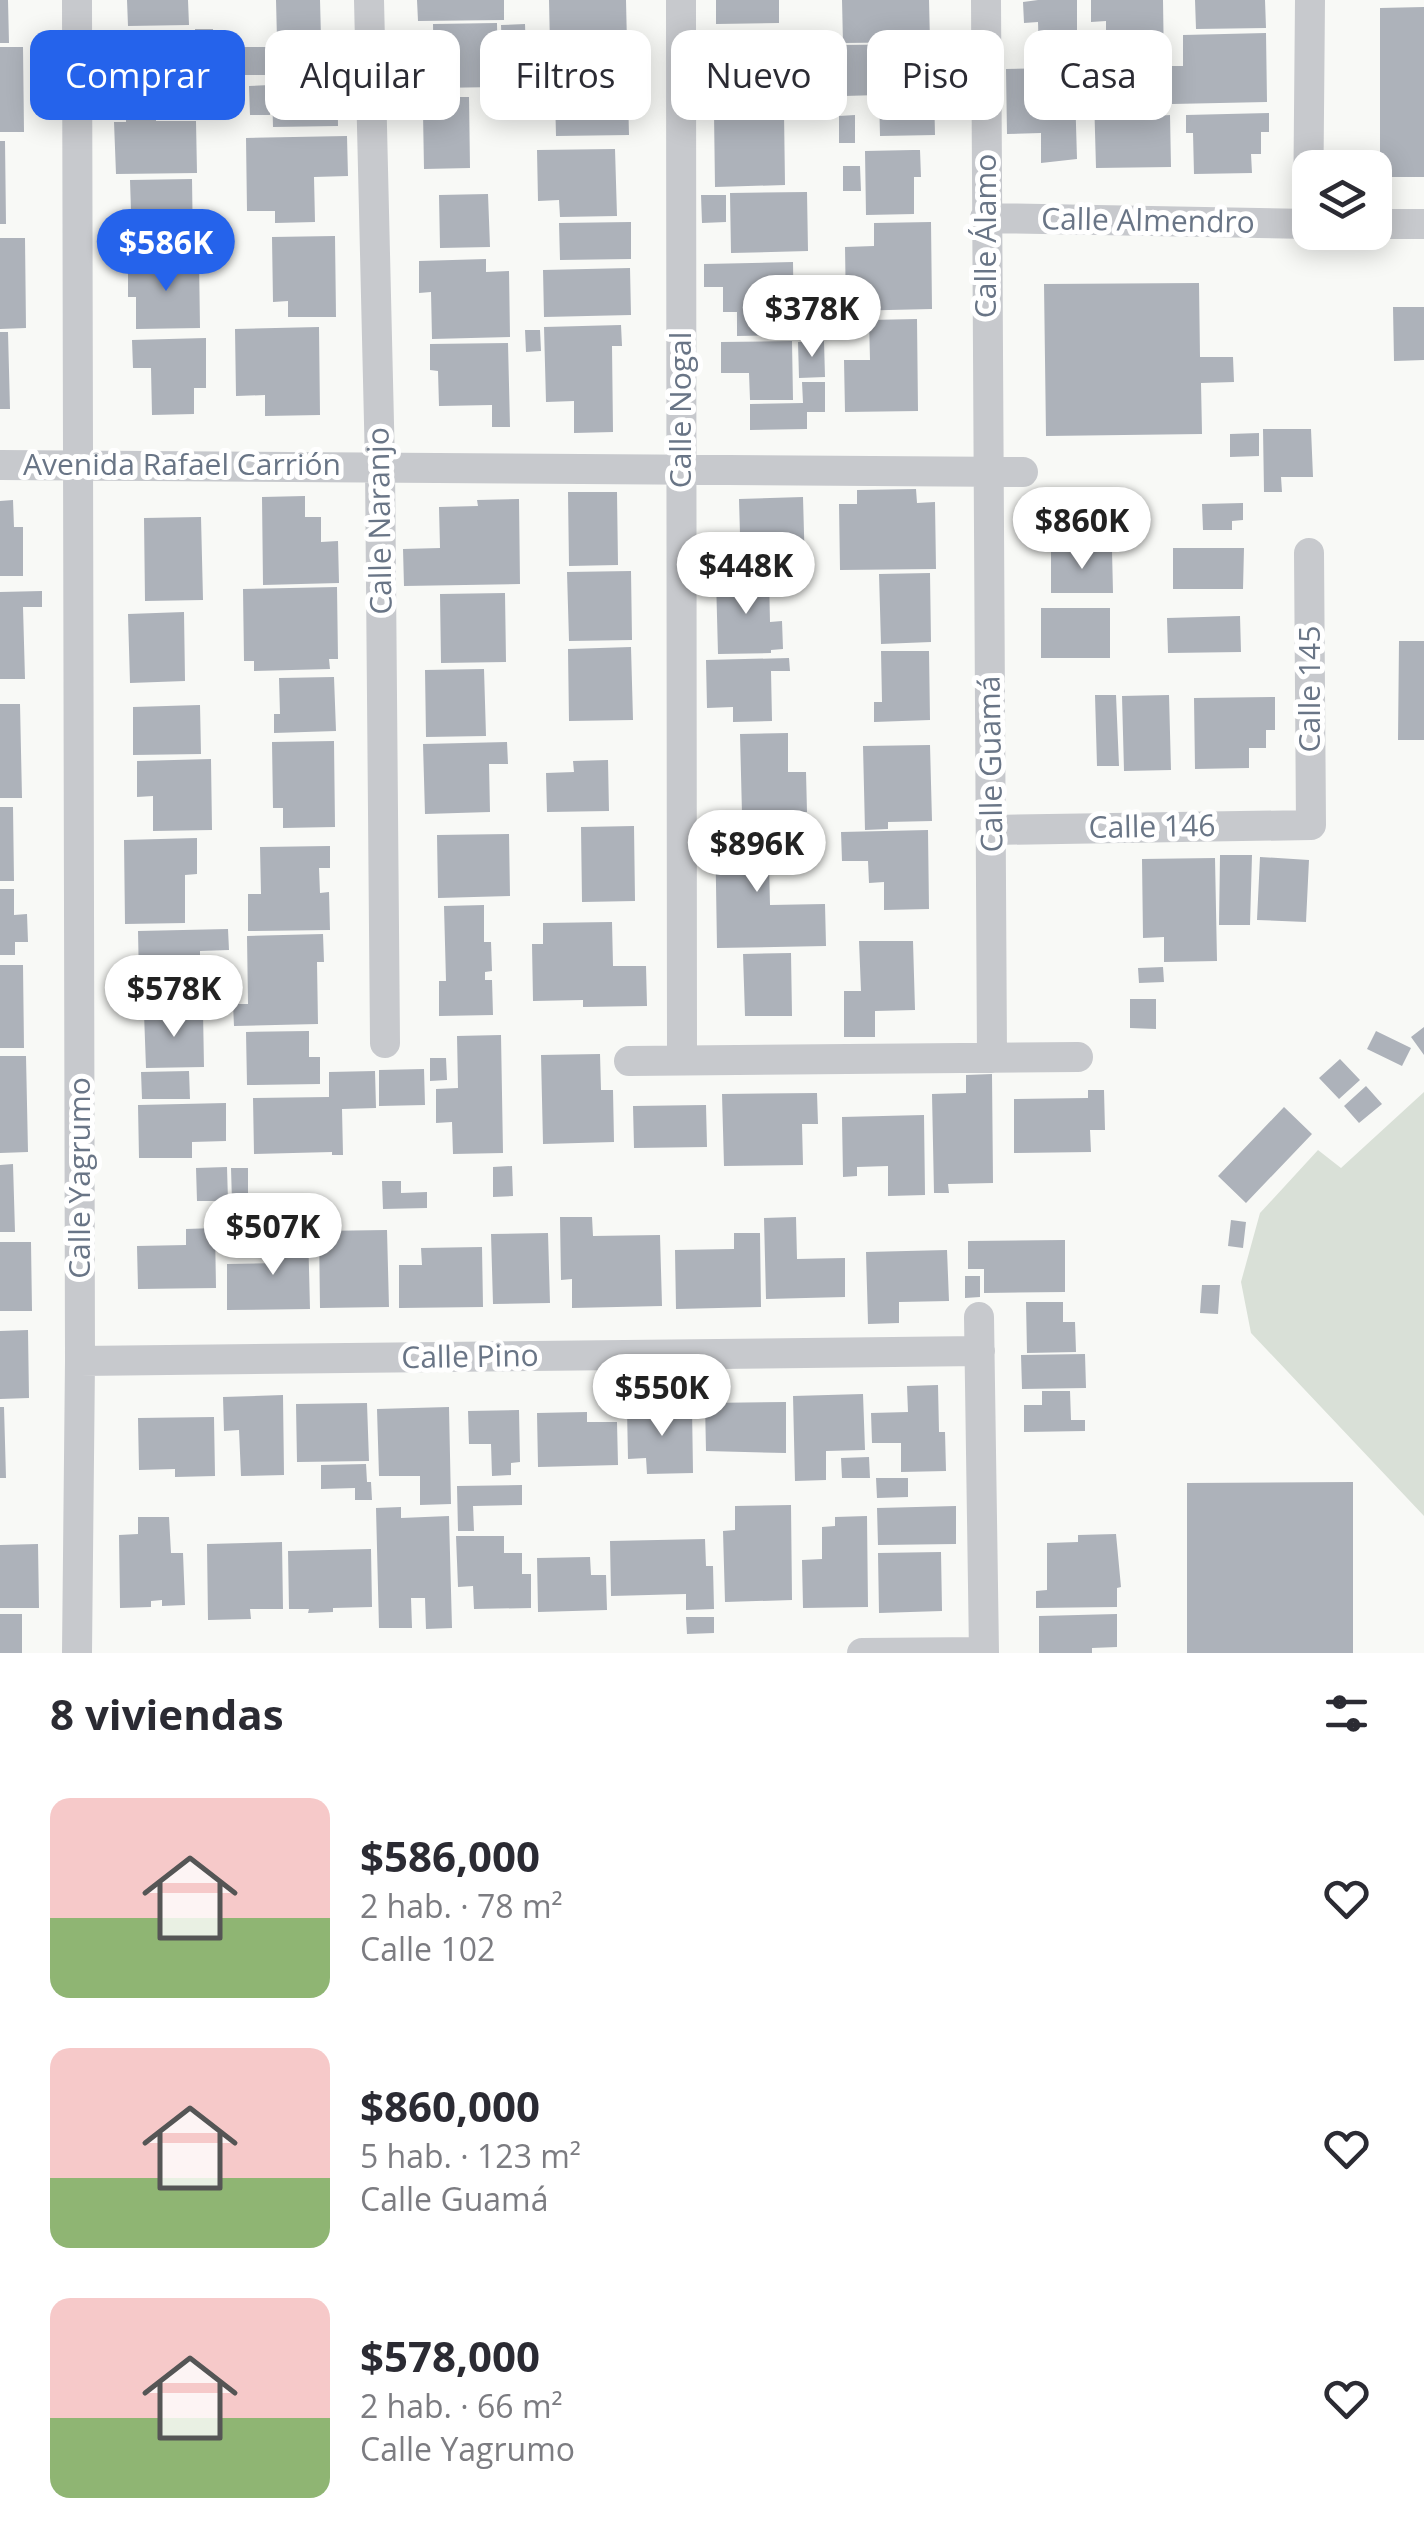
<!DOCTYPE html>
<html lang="es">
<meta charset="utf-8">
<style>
body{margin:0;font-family:"Open Sans",sans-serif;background:#f2f2f3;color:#2b2b33;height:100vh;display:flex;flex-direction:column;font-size:38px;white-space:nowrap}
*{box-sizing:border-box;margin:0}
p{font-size:32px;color:#7c7c81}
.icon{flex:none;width:55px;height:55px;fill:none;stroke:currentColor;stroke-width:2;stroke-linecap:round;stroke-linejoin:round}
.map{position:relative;height:1653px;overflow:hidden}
.side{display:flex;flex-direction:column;background:#fff;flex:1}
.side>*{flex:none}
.top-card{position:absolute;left:30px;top:30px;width:1365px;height:90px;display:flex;gap:20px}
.buttons{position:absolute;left:1292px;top:150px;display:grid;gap:20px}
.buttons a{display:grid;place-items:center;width:100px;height:100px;border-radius:20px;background:#fff;box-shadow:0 5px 25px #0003;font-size:50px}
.price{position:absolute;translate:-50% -85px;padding:0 22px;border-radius:35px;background:#fff;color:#222;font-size:32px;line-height:65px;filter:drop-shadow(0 2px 5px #0008)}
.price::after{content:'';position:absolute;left:50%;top:60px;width:30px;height:22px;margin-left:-15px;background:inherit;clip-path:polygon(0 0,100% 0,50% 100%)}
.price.on{background:#2563eb;color:#fff}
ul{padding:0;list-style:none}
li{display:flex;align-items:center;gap:30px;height:250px;padding:0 50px}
li span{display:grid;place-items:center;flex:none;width:280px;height:200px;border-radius:20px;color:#555}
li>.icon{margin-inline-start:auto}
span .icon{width:120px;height:120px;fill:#fffc;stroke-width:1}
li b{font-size:42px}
h2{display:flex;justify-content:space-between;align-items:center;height:120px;padding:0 50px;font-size:42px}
.tag{padding:0 35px;border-radius:20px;background:#fff;box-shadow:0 5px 25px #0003;font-size:35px;line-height:90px}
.tag.on{background:#2563eb;color:#fff}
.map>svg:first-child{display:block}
.green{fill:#d9e0d7}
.building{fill:#adb2ba}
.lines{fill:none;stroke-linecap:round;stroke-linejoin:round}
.minor{stroke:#c7c9cd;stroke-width:30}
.labels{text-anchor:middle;stroke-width:10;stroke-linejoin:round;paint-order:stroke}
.street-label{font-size:30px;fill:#697586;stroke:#fff}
</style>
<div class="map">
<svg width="1424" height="1653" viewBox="0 0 1424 1653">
<rect width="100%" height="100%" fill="#f8f9f6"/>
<path class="green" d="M1424,1092V1516L1251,1333L1241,1282L1260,1213L1318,1150L1341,1168Z"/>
<path class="building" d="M0,0H8L9,43H0Z
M127,0H188L189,25L128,26Z
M276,0H320L321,38L277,39Z
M417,0H504V20L418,21Z
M549,0H626L627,44L550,46Z
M716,0H779V23L716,24Z
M842,0H929L930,42L843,43Z
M1038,0H1077V47H1056V60H1039L1038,22L1024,23L1023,2Z
M1091,0H1163L1164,67L1131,68V39H1106V21L1091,22Z
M1195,0H1265L1266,28L1196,29Z
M1424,7V177H1380V8Z
M497,23L498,87L434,88L433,24Z
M525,24L526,53H502L501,25Z
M195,29H213L214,55L195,56Z
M189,31L190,95L130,96L129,32Z
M752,32H786L787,89L746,90V69L752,68Z
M1266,33L1267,102L1172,104L1171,66H1183V35Z
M812,35L813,61H790L789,36Z
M933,44L935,135L880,136L879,95L844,96L842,45Z
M0,47H23L24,132H0Z
M238,47H271V75H238Z
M337,53L338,126L273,127L272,88H285V54Z
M627,54L629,135L556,136L554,55Z
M1055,68V92L1075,91L1077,159L1041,163V133L1007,134L1006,69Z
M195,72H213V96H195Z
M1153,77L1154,116L1170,115L1171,167L1096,168L1094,96H1126V78Z
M270,85V115H250L249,86Z
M429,97H469L470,168L424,169L423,113H429Z
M126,103H156V121H196L197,173L116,174L114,122H126Z
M784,112L785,185L715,187L714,113Z
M1269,113V132H1261V154H1251L1252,173L1194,174L1193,133H1186V115Z
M855,115V143H839V116Z
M347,136L348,176L314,177L315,222L275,223V211H247L246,138Z
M0,141H5L6,224H0Z
M615,149L617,216L560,217L559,200L538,201L537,150Z
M913,150H920L921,177H914V214L866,215L865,151Z
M843,166H860L861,191H843Z
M192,179L193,248L140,249L139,211H131L130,180Z
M807,192L808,251L731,253L730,193Z
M488,194L490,247L440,248L439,195Z
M701,195H726V222L702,223Z
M631,222V259L560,260L559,223Z
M931,222L932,309L846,311L845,247L874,246V223Z
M335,236L336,317H288V301L273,302L272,237Z
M0,238H25L26,328L0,329Z
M199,259L200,328L136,329V297H128V265L160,264L159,260Z
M486,259V272L509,271L510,337L432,339L431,292L419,293V261Z
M793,262L794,335L737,336V312H723V287H704V264Z
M630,268L631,315L544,317L543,270Z
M1199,283L1200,357H1233L1234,382L1201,383L1202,434L1046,436L1044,284Z
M1393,307H1424V360L1394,361Z
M917,319L918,411L845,412L844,360H870L869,320Z
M621,325L622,346H612L613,432L574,433V401L546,402L544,327Z
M319,327L320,415L265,416V395L236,396L235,329Z
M525,330H540L541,351L526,352Z
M0,332H8L10,409H0Z
M206,338V388H194V414L152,415L151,368H133L132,340Z
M792,341L793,400H750L749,373H721V342Z
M824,341L825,377L799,378L798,342Z
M508,343L510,427H492V405L439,406L438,371L430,370V344Z
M802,382H825V412H807V429L750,430V404L803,403Z
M1263,429H1311L1313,477H1281L1282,492H1264Z
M1259,433V456L1230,457V434Z
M916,489L917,503L935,502L936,569L840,570L839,504H857V490Z
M568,492H617L618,565L569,566Z
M305,496V517H321V542L338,541L339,583L263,585L262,497Z
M803,497L805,569L741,570L739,499Z
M519,499L520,584L404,586L403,549L440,548L439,507L478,506L477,500Z
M13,500L14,527H23V576H0V501Z
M1243,503V520L1232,521V530H1203L1202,504Z
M201,517L203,600L145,601L144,518Z
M1173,548H1244L1243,589H1173Z
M1051,550H1112L1113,593H1051Z
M631,571L632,640L569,641L567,572Z
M930,573L931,642L881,644L879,574Z
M769,577L770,622L782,621L783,649L771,650V653L718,654L716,578Z
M337,587L338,659H329L330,669L254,671V661H244L243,589Z
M42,591V607H23L25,679H0V592Z
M505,593L506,662L441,663L440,594Z
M1041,608H1110V658H1041Z
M184,612L185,681L130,683L128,614Z
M1240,616L1241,652L1168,653L1167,618Z
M1399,641H1424V740H1398Z
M631,647L633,720L569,721L568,649Z
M881,651H929L930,720L874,722V702H882Z
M789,658L790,671H771L772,721L733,722V707L707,708L706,660Z
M484,669L486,736L426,737L425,670Z
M334,677L336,731L274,733V714H280L279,678Z
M1095,695H1116L1119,766H1097Z
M1169,695L1171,770L1124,771L1122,696Z
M1275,697V730H1266V748H1249V768L1195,769L1194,698Z
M0,704H20L22,798H0Z
M200,705L201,754L133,755V707Z
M788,733V772H806L807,812L742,814L740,734Z
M334,741L335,827L283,828V808H273L272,742Z
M507,742L508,764H489L490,812L425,814L423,744Z
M930,745L932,821L888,822V829L865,830L863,746Z
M211,759L212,830L153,831V796L137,797V761Z
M608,760L609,811L547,812L546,773L574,772L573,761Z
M0,807H13L14,881H0Z
M768,821L770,905L825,904L826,946L717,948L715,822Z
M634,826L635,901L582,902L581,827Z
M928,830L929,909L884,910V882L869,883L868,861H842L841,832Z
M509,834L510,896L438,898L437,835Z
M197,838V874L185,875V923L125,924L124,840Z
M330,846V868H319L320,893L329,892L330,930L248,931V894H261L260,847Z
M1220,855H1252L1250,925H1219Z
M1260,857L1309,860L1306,922L1257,920Z
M1215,858L1217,961L1164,962V937L1143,938L1142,859Z
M0,889H14V915L27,914L28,942H15V955H0Z
M484,905V942H491L492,971L485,972V980H492L493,1015L439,1016V981H446L444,906Z
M612,922L613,966H646L647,1006L583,1007V1000L533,1001L532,944H543V923Z
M228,929L229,950L200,951V978L139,979L138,931Z
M323,934L324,962H317L318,1024L234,1026L233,1004H248L247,936Z
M859,941H913L915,1010L875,1011V1037H844V991H861Z
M791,953L792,1016H745L743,954Z
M0,965H23L24,1048H0Z
M1163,967L1164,982L1139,983L1138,968Z
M186,980L187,1010L124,1011L123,981Z
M1130,999H1156V1029L1130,1028Z
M203,1011L204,1067L146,1068L144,1013Z
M1424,1027V1055L1411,1037Z
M309,1031V1057H320V1084L247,1085L246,1032Z
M1376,1031L1411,1048L1402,1066L1367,1049Z
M501,1035L503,1153L453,1154L452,1122L436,1123V1089L458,1088L457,1036Z
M600,1054L601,1090H613L614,1142L543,1144L541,1055Z
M0,1056H26L28,1152L0,1153Z
M430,1058H446L447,1080L430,1081Z
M1340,1059L1360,1080L1339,1099L1319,1078Z
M424,1069L425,1105L379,1106V1070Z
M189,1071L190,1099H142L141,1072Z
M375,1071L376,1108L342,1109L343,1155H332V1152L254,1154L253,1098L329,1097V1072Z
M992,1074L993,1183L948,1184L949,1193H934L932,1094L966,1093V1075Z
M1366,1086L1382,1104L1359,1123L1344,1106Z
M1088,1090H1104L1105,1130H1090L1091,1152L1014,1153V1099L1088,1098Z
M817,1093L818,1124H802L803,1165L724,1166L722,1094Z
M226,1103V1141L192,1142V1158H139L138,1105Z
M706,1105L707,1147L634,1148L633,1106Z
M1284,1107L1312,1134L1246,1203L1218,1176Z
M924,1115L925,1195L888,1196V1166L857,1167V1176L843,1177L842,1117Z
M13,1164L15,1232H0V1165Z
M512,1166L513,1196L493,1197V1167Z
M227,1167L228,1201H197L196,1168Z
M231,1168H248V1202H232Z
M382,1181H401V1193L427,1192V1208L383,1209Z
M560,1217H592L593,1236L660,1235L662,1306L572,1308V1279L561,1280Z
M796,1217L797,1259L845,1258V1297L766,1299L764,1218Z
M1231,1220L1246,1222L1243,1248L1228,1246Z
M215,1228L216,1288L138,1289L137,1246L186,1245V1229Z
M308,1229L310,1309L227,1310V1264L280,1263V1230Z
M387,1230L389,1307L320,1308L319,1231Z
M548,1233L550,1303L493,1304L491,1234Z
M734,1233H760L761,1307L676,1309L675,1250L734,1249Z
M1065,1240V1292L984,1293V1269H968V1241Z
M0,1242H31L32,1311H0Z
M482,1247L483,1307L399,1308V1265H422L421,1248Z
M947,1250L949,1301L899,1302V1323L868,1324L866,1252Z
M965,1276H980V1297L965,1298Z
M1202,1285H1220L1218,1314L1200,1313Z
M1026,1302H1063V1322H1075L1076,1352L1027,1353Z
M28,1330L29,1398L0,1399V1331Z
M1085,1354L1086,1388L1022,1389L1021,1355Z
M938,1385L939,1432H945L946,1471L901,1472V1443H872L871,1413L908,1412L907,1386Z
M1042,1391H1070L1071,1420H1085V1431L1024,1432V1405H1042Z
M863,1394L865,1450L826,1451V1480L795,1481L793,1396Z
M283,1395L284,1475L241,1476L239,1430L224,1431L223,1397Z
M786,1402V1453L706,1451L705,1403Z
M367,1403L369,1461L297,1462L296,1404Z
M0,1407H4L6,1478H0Z
M449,1407L451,1504L420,1505V1476H379L377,1409Z
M692,1407L693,1473L647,1474L646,1458L628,1459L627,1409Z
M519,1410L520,1462L511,1463V1475L492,1476L491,1444H469L468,1411Z
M587,1412V1422H617L618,1465L538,1467L537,1413Z
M214,1417L215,1476L175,1477V1469L139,1470L138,1418Z
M869,1457L870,1478H842L841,1458Z
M366,1464L367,1482H371L372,1500H355V1488L321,1489V1465Z
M876,1478H908V1497L877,1498Z
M1353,1482V1653H1187V1483Z
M522,1485V1505L473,1506L474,1531H458L457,1486Z
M791,1505L792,1600L725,1602L723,1531L735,1530V1506Z
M956,1506V1544L878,1545L877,1508Z
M401,1507V1518L449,1516L452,1628L426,1629L425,1598H411L412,1628H379L376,1508Z
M867,1516L868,1607L803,1608L802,1560L822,1559V1527L835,1526V1517Z
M138,1517H169L171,1553H183L185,1605L162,1606V1600L151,1601V1607L120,1608L119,1535L138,1534Z
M1116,1534L1121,1587L1117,1588V1607L1036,1608V1591L1047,1590V1543L1078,1542V1535Z
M456,1536H504V1553H522V1574H531V1608L474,1609L473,1586L458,1587Z
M705,1539L706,1566H713L714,1609L686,1610V1594L611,1596L610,1541Z
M282,1542L283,1609H250L251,1619L208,1620L207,1544Z
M38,1544L39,1608H0V1545Z
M371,1549L372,1607L333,1608V1612L308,1613L309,1609H289L288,1551Z
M941,1552L942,1611L879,1613L878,1553Z
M590,1557L591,1575H606L607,1610L538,1612L537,1558Z
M0,1614H22V1653H0Z
M1117,1614V1647L1092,1648V1653H1039V1616Z
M686,1617H714V1633L687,1634Z"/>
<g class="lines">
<path class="minor" d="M369,0L380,465L385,1043
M681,0L682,1060
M986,0L992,1058
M985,218L1310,224
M1308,224L1310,0
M1375,224H1424
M0,465L1023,472
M992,830L1311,825L1309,553
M629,1061L1078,1057
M979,1317L984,1653
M80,1361L980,1351
M77,1653L80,1361L77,0
M862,1653L984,1652"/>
</g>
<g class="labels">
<g class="street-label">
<text transform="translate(1148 221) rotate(1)" y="10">Calle Almendro</text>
<text transform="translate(986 236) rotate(-90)" y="10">Calle Álamo</text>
<text transform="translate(681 410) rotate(-90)" y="10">Calle Nogal</text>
<text x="182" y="475">Avenida Rafael Carrión</text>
<text transform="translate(380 521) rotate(-91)" y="10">Calle Naranjo</text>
<text transform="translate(1310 689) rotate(-90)" y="10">Calle 145</text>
<text transform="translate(991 764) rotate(-91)" y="10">Calle Guamá</text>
<text transform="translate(1152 827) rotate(-1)" y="10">Calle 146</text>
<text transform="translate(80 1178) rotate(-90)" y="10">Calle Yagrumo</text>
<text transform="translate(470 1357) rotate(-1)" y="10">Calle Pino</text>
</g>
</g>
</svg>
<div class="buttons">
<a><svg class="icon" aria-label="layers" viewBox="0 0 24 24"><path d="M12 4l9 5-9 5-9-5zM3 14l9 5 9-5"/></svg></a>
</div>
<b class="price on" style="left:166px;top:294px">$586K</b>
<b class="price" style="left:812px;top:360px">$378K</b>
<b class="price" style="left:1082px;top:572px">$860K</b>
<b class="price" style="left:746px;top:617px">$448K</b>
<b class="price" style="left:757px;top:895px">$896K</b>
<b class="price" style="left:174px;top:1040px">$578K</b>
<b class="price" style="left:273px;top:1278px">$507K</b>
<b class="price" style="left:662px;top:1439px">$550K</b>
<div class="top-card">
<a class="tag on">Comprar</a>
<a class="tag">Alquilar</a>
<a class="tag">Filtros</a>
<a class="tag">Nuevo</a>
<a class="tag">Piso</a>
<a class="tag">Casa</a>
</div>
</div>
<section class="side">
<h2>8 viviendas<svg class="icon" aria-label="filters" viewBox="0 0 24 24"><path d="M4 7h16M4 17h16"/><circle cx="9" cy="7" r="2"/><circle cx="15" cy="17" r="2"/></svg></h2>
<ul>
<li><span style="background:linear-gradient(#f6c9c9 60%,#8fb573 0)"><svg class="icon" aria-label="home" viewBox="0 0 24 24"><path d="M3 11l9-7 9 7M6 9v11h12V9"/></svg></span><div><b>$586,000</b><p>2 hab. · 78 m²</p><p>Calle 102</p></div><svg class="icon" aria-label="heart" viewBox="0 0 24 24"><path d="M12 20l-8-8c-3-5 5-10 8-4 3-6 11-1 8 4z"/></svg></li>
<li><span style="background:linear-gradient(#f6c9c9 65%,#8fb573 0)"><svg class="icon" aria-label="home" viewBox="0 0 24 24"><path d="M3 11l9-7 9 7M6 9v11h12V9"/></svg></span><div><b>$860,000</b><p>5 hab. · 123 m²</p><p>Calle Guamá</p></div><svg class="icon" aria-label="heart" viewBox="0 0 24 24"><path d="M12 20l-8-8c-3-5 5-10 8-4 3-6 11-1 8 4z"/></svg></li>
<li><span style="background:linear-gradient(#f6c9c9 60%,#8fb573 0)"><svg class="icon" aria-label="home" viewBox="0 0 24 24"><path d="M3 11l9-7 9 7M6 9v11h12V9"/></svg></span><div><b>$578,000</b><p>2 hab. · 66 m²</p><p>Calle Yagrumo</p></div><svg class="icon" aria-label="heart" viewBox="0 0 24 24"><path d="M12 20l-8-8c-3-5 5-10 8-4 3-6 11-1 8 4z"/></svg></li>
</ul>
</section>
